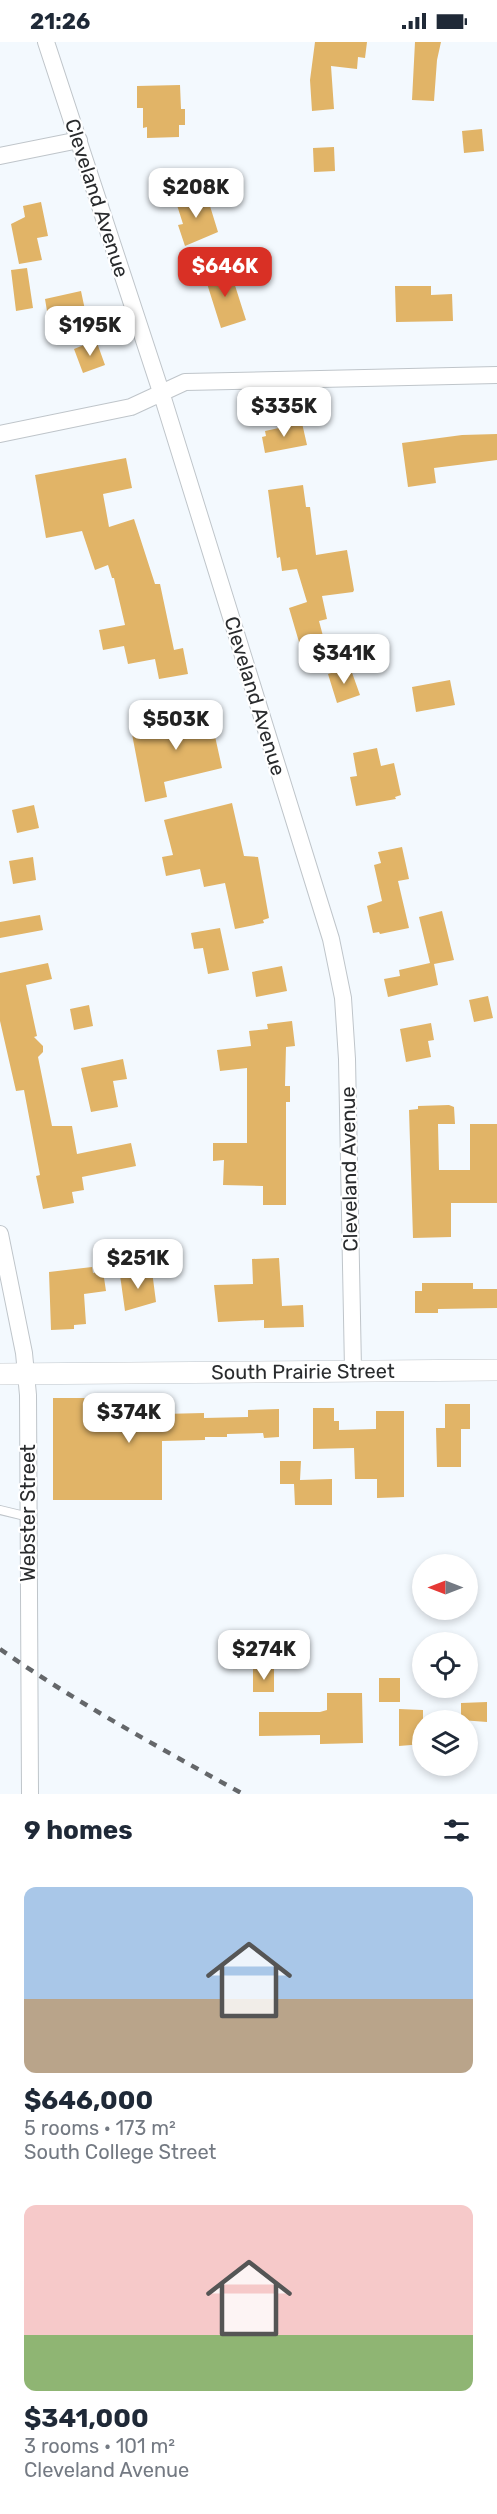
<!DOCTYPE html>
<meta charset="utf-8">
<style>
body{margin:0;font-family:Rubik,sans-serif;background:#f6f6f7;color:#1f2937;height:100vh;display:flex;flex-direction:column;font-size:22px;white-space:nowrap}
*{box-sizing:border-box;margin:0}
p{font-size:20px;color:#747a83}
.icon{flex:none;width:33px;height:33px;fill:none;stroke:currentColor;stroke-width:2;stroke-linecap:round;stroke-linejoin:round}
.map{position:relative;height:1752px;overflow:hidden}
.panel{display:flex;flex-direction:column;background:#fff;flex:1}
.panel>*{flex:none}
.needle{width:39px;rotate:270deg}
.buttons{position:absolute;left:412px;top:1512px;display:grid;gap:12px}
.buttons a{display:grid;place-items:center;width:66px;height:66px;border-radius:50%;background:#fff;box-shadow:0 3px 9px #0003;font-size:30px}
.price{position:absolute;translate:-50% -51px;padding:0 14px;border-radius:12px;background:#fff;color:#222;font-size:20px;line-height:39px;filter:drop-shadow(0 2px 3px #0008)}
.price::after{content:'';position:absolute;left:50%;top:36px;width:18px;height:14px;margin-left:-9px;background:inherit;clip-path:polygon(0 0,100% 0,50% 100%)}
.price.on{background:#d93025;color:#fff}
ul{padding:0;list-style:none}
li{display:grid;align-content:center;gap:12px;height:318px;padding:0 24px}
li span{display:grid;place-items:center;height:186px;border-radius:12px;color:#555}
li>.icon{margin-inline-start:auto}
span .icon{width:108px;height:108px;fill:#fffc;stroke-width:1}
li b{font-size:26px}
h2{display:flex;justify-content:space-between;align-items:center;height:72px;padding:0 24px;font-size:26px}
.status{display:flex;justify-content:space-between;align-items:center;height:42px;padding:0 30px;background:#fff;direction:ltr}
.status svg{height:16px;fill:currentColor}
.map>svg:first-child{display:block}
.building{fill:#e1b467}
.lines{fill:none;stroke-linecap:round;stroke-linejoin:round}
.service-casing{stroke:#bfc5ca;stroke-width:10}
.minor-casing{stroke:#bfc5ca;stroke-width:18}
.tertiary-casing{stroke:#bfc5ca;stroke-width:22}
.service{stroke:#fff;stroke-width:8}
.minor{stroke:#fff;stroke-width:16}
.tertiary{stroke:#fff;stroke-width:21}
.rail{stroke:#64676a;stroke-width:4.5;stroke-dasharray:8 8;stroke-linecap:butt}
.labels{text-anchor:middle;stroke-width:4.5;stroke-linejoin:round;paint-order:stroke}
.street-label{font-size:20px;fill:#292b2d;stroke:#fff}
</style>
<div class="status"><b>21:26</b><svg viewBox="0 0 49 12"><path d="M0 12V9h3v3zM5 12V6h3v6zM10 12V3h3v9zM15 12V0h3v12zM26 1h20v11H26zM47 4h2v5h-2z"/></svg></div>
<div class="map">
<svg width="497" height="1752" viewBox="0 0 497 1752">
<rect width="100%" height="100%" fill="#f3f9fe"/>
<path class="building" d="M315,0H367L365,16L358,15L357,27L331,24L334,67L312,69L310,38Z
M415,0H441L437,18L434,59L412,58Z
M180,43L181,67H185V83H179V95L147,96V85L143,86V66H137V44Z
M482,87L484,109L464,111L462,89Z
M334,105L335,129L314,130L313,106Z
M206,151L218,190L185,204L178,183L183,182L176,160Z
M41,160L48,194L37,196L42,218L19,222L11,182L25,175L23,164Z
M223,225L226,233L231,231L246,278L221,286L204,232Z
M27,226L33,266L16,269L11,228Z
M395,244H431V253L452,252L453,279L396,280Z
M81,249L85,268L48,275L45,257Z
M96,298L105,323L83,331L74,307Z
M302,381L307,403L265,411L262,395L266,394L265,389Z
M497,392V418L434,426L436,441L408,445L402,401L462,393Z
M126,416L132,446L103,452L109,485L134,477L155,542H160L174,608L183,606L188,632L159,637L155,617L128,622L124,604L103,608L99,588L125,583L114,536H112L108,523L95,528L82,489L46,496L35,433Z
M303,443L306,465H310L316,513L347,508L354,548L353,550L322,554L327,577L319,579L323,594L299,600L289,566L307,560L297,527L282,529L280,515L277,516L268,448Z
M350,625L360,653L337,661L328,632Z
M450,638L455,663L416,670L412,645Z
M200,662L201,668L209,667L222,726L164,740L167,755L145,760L132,692L169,686L167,677L173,676L172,668Z
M377,706L381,724L394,721L401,753L395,755L396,757L356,764L350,735L357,734L353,711Z
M232,761L244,814L258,815L269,876L263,878L264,881L235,887L225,841L204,845L200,827L166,834L162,815L173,813L164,778Z
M34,763L39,786L17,791L12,768Z
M402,805L409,837L398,839L409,886L380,892L379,890L373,891L367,864L382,859L374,823L381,821L378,810Z
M33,815L36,838L13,842L9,819Z
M442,869L454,918L434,922L438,943L388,955L384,937L400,934L399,928L430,921L419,875Z
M40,873L43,888L0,896V880Z
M220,886L229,928L208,932L203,906L194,907L191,891Z
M48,921L52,937L26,943L37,994L34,995L43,1004V1010L38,1015L52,1084H72L77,1112L131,1101L136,1124L82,1135L84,1148L72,1150L74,1161L43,1167L36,1134L40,1133L24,1048L16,1049L0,979V931Z
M282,924L287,949L256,955L252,930Z
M488,954L493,976L474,980L469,958Z
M89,963L93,984L74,988L70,967Z
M292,979L295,1004L286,1005L285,1044H290V1060H286V1163H263V1144L223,1143L224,1118L213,1119V1101H247V1026L220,1029L217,1008L251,1004L249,989L268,987L267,982Z
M431,981L434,998L428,999L431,1015L406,1020L400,987Z
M123,1017L127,1037L113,1039L118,1065L91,1070L81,1026Z
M449,1063L454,1065L455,1082H438L439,1128H470V1082H497V1161H451V1195L413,1196L409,1068L418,1067V1064Z
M279,1216L282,1264L303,1263L304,1285L264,1286V1278L218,1280L214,1243L253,1242L252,1217Z
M92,1225L93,1231L103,1229L106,1249L84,1252L86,1282L74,1283V1287L51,1288L49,1230Z
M152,1229L156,1260L125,1269L120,1233Z
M422,1241H473V1247H497V1266L438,1267V1271H415V1249H422Z
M53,1356H162V1372L204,1371V1376L248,1375V1368L279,1367V1395L264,1396L263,1391L227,1392V1395H205V1398L162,1399V1458H53Z
M445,1362H470V1387H461V1425H437L436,1386H445Z
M313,1366H334V1379H339V1388L376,1387V1369H404V1455L377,1456V1437H355L354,1406L313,1407Z
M280,1419H301L300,1438L332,1437V1463H295L294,1442H280Z
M253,1627H274V1650H253Z
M379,1636H400V1660H379Z
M327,1651H362L363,1701L320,1702V1693L259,1694V1670H320L327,1668Z
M487,1660V1680L461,1678V1661Z
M399,1667L423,1668V1702L399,1704Z"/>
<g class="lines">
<g class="service-casing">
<path id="service" d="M0,1468L29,1475"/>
</g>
<g class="minor-casing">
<path id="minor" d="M46,0L162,353L331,897L343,956L347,1017L353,1327
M0,114L79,98
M0,392L131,365L185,340L497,333
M0,1192L24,1311L28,1353L30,1752"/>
</g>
<g class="tertiary-casing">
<g id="tertiary">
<path id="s1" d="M0,1332L497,1328"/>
</g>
</g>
<use href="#service" class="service"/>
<use href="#minor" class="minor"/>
<use href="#tertiary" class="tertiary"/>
<path class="rail" d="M0,1607C77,1661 160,1706 243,1752"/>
</g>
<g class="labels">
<g class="street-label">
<text transform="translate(97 156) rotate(72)" y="7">Cleveland Avenue</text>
<text transform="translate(255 654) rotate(73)" y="7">Cleveland Avenue</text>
<text transform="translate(349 1127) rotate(-91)" y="7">Cleveland Avenue</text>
<text dy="7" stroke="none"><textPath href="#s1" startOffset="303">South Prairie Street</textPath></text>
<text transform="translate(28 1471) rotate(-90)" y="7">Webster Street</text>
</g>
</g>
</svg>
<div class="buttons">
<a><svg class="needle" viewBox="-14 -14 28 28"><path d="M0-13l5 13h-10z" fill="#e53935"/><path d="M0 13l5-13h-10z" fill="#747a83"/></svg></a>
<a><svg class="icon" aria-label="locate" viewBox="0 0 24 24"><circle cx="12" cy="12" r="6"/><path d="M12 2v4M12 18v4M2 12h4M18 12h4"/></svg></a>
<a><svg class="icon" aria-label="layers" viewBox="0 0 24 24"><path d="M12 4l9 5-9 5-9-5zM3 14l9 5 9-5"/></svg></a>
</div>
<b class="price" style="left:196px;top:177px">$208K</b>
<b class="price on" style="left:225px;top:256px">$646K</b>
<b class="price" style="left:90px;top:315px">$195K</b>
<b class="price" style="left:284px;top:396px">$335K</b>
<b class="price" style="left:344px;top:643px">$341K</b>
<b class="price" style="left:176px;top:709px">$503K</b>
<b class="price" style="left:138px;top:1248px">$251K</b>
<b class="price" style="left:129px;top:1402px">$374K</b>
<b class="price" style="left:264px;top:1639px">$274K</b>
</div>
<section class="panel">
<h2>9 homes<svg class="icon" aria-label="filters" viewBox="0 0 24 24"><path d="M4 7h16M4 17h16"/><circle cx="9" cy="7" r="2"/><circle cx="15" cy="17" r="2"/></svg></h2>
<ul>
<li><span style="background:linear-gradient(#a9c7e8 60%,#b9a48a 0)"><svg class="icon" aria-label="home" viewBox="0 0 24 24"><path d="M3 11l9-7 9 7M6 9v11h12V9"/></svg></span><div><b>$646,000</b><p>5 rooms · 173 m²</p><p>South College Street</p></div></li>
<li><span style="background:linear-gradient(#f6c9c9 70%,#8fb573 0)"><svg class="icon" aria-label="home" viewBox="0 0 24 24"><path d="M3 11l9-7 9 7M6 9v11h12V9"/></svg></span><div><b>$341,000</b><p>3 rooms · 101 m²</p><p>Cleveland Avenue</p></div></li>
</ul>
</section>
